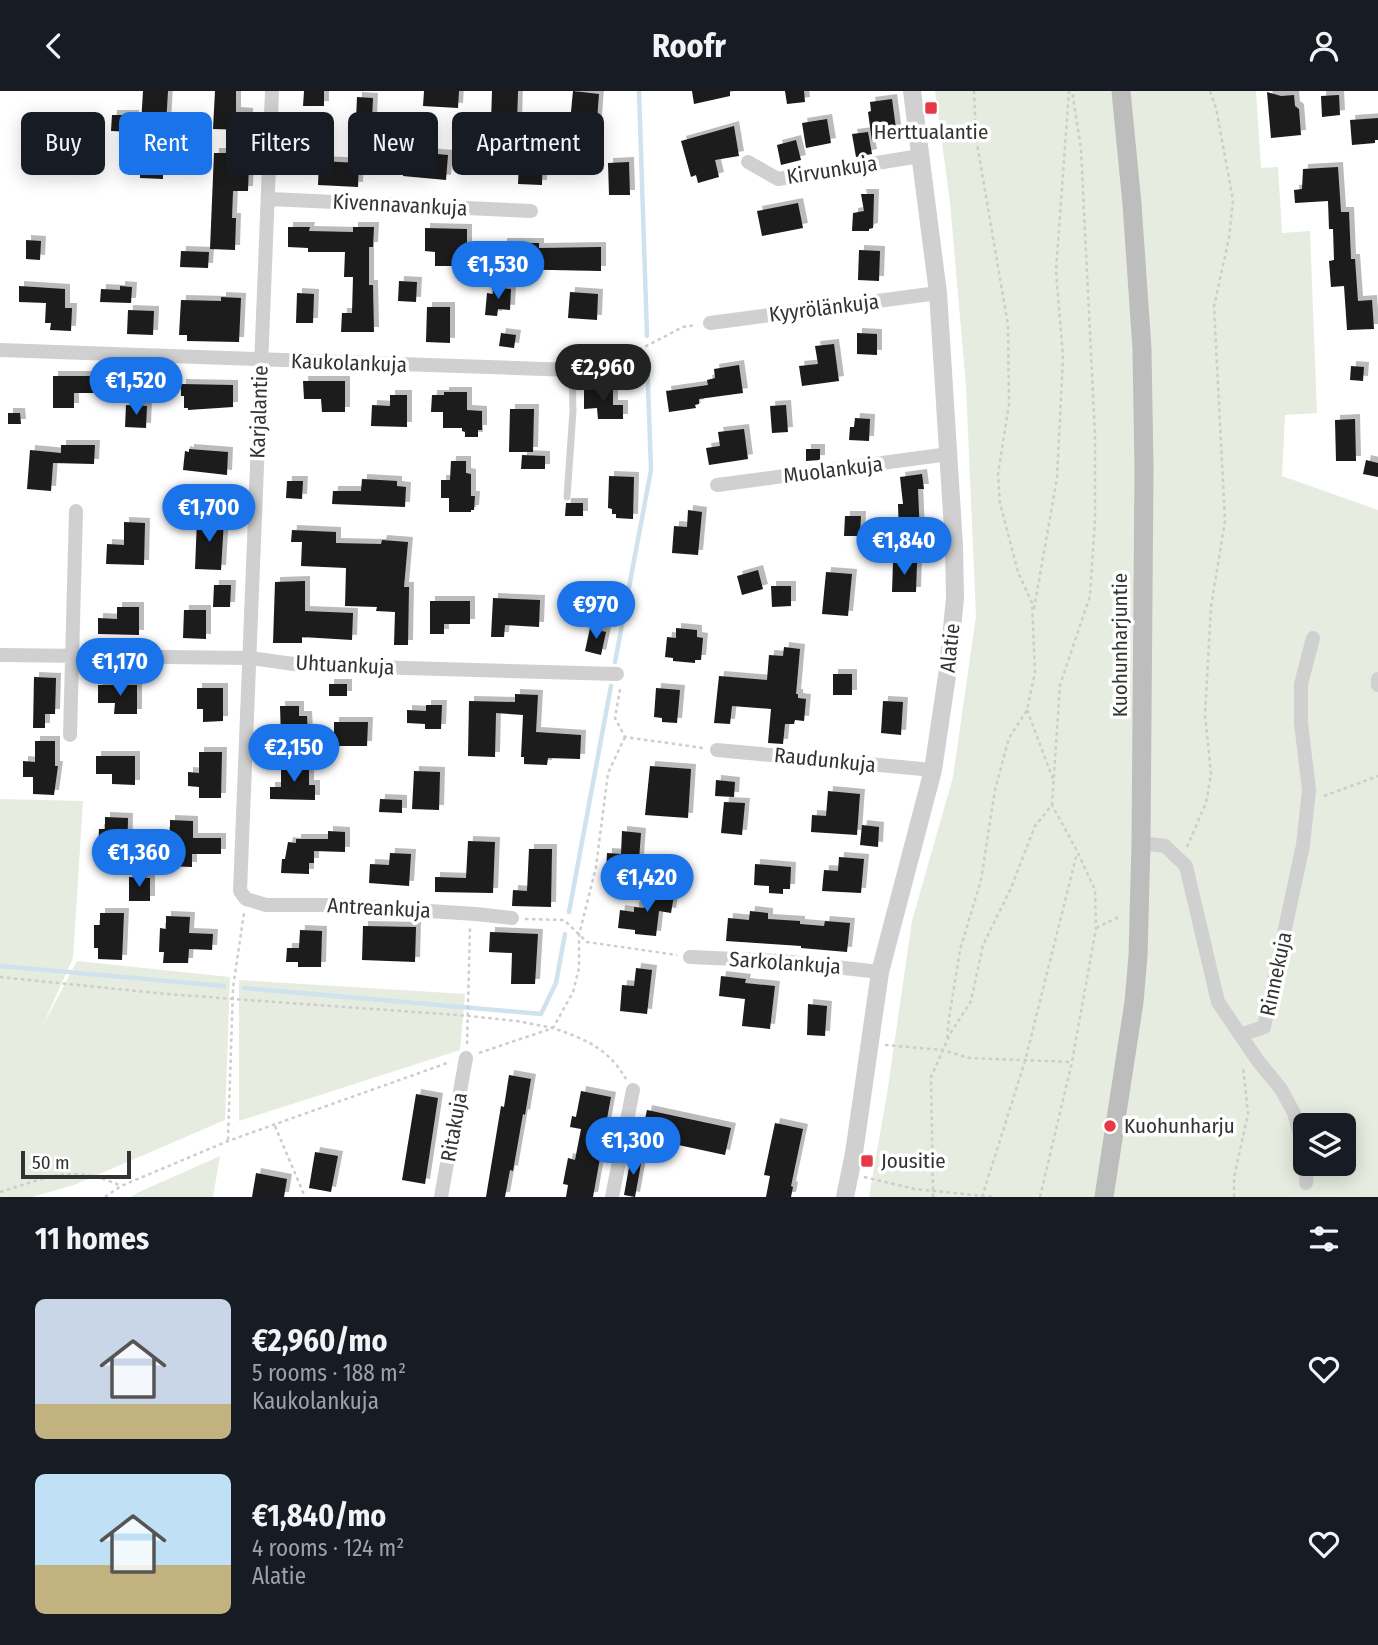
<!DOCTYPE html>
<meta charset="utf-8">
<style>
body{margin:0;font-family:"Fira Sans Condensed",sans-serif;background:#242831;color:#f1f3f6;height:100vh;display:flex;flex-direction:column;font-size:26px;white-space:nowrap}
*{box-sizing:border-box;margin:0}
p{font-size:23px;color:#9ea1a6}
.icon{flex:none;width:38px;height:38px;fill:none;stroke:currentColor;stroke-width:2;stroke-linecap:round;stroke-linejoin:round}
.map{position:relative;height:1106px;overflow:hidden}
.side{display:flex;flex-direction:column;background:#171b24;flex:1}
.side>*{flex:none}
.banner{position:absolute;left:21px;top:21px;width:700px;height:63px;display:flex;gap:14px}
.fabs{position:absolute;left:1293px;top:1022px;display:grid;gap:14px}
.fabs a{display:grid;place-items:center;width:63px;height:63px;border-radius:10px;background:#171b24;box-shadow:0 4px 18px #0003;font-size:35px}
.scale{position:absolute;left:21px;bottom:18px;width:110px;box-sizing:border-box;padding-left:7px;border:4px solid #333;border-top:0;font-size:19px;line-height:24px;white-space:nowrap;color:#333;-webkit-text-stroke:5px #fff;paint-order:stroke}
.price{position:absolute;translate:-50% -60px;padding:0 16px;border-radius:24px;background:#1a73e8;color:#fff;font-size:23px;line-height:46px;filter:drop-shadow(0 2px 4px #0008)}
.price::after{content:'';position:absolute;left:50%;top:42px;width:21px;height:16px;margin-left:-10px;background:inherit;clip-path:polygon(0 0,100% 0,50% 100%)}
.price.current{background:#222;color:#fff}
ul{padding:0;list-style:none}
li{display:flex;align-items:center;gap:21px;height:175px;padding:0 35px}
li span{display:grid;place-items:center;flex:none;width:196px;height:140px;border-radius:10px;color:#555}
li>.icon{margin-inline-start:auto}
span .icon{width:84px;height:84px;fill:#fffc;stroke-width:1}
li b{font-size:30px}
h2{display:flex;justify-content:space-between;align-items:center;height:84px;padding:0 35px;font-size:30px}
.tag{padding:0 24px;border-radius:10px;background:#171b24;box-shadow:0 4px 18px #0003;font-size:24px;line-height:63px}
.tag.current{background:#1a73e8;color:#fff}
header{display:flex;justify-content:space-between;align-items:center;height:91px;padding:0 35px;background:#171b24;font-size:32px;font-weight:700}
.map>svg:first-child{display:block}
.green{fill:#e6ecdf;fill-rule:evenodd}
.lines{fill:none;stroke-linecap:round;stroke-linejoin:round}
.stream{stroke:#cfe2ee;stroke-width:4.5}
.building{fill:#1a1a1a;filter:url(#shadow)}
.path{stroke:#cdcdcd;stroke-width:2.5;stroke-dasharray:3.5 3.5;stroke-linecap:butt}
.service{stroke:#d0d0d0;stroke-width:7}
.minor{stroke:#d0d0d0;stroke-width:14}
.tertiary{stroke:#d0d0d0;stroke-width:18}
.secondary{stroke:#bdbdbd;stroke-width:19}
.poi-dot{fill:#e63946;stroke:#fff;stroke-width:2.5}
.labels{text-anchor:middle;stroke-width:7;stroke-linejoin:round;paint-order:stroke}
.poi-label{font-size:21px;fill:#333;stroke:#fff;text-anchor:start}
.street-label{font-size:21px;fill:#333;stroke:#fff}
</style>
<header><svg class="icon" aria-label="back" viewBox="0 0 24 24"><path d="M15 5l-7 7 7 7"/></svg>Roofr<svg class="icon" aria-label="person" viewBox="0 0 24 24"><circle cx="12" cy="8" r="4"/><path d="M4 21q1-7 8-7t8 7"/></svg></header>
<div class="map">
<svg width="1378" height="1106" viewBox="0 0 1378 1106">
<defs>
<filter id="shadow"><feDropShadow dx="5" dy="-5" stdDeviation="0" flood-color="#0004"/></filter>
</defs>
<rect width="100%" height="100%" fill="#fff"/>
<path class="green" d="M935,0H1256L1261,77L1278,76L1282,142L1310,140L1317,322L1285,324L1282,385L1378,419V1106H869L887,1003L912,830L953,686L976,525L966,295L950,111ZM1306,1034H1344V1073H1306Z
M0,708L83,710L73,867L42,936L77,870L230,886L225,1029L74,1094L32,1106H0Z
M239,889L465,903L460,959L239,1030Z
M220,1065L213,1106H131L137,1102Z"/>
<g class="lines">
<path class="stream" d="M639,0L647,245
M615,571L651,379L647,266
M569,821L611,595
M0,875L224,895
M244,897L541,923L556,892L565,843"/>
</g>
<path class="building" d="M143,0H168L166,34L141,33Z
M215,0H236V21L248,22V39L213,38Z
M304,0H324V15H303Z
M424,0H459L458,17L423,15Z
M492,0H518L517,32L491,31Z
M573,0L599,3L595,55L568,52Z
M692,0H730V5L694,13Z
M785,0H804L805,11L787,13Z
M1267,1L1281,5L1294,4L1295,15L1299,18L1301,44L1271,47Z
M1339,4L1340,24L1322,26L1321,5Z
M357,6L373,7L372,29L356,28Z
M892,8L897,45L872,50L868,21L871,20L870,11Z
M112,24H134V41L111,40Z
M1378,27V49H1375V52L1352,54L1350,29Z
M827,28L831,52L806,57L802,32Z
M734,35L739,65L715,69L719,86L698,92L696,84L691,86L681,50Z
M868,41L872,63L856,66L852,43Z
M796,49L801,69L781,74L777,54Z
M520,51L543,52L542,94L518,93Z
M405,60L448,64L446,89L403,85Z
M140,61H163V88L140,87Z
M214,62H235V72H249L248,100H233L232,127H236L235,159L210,158Z
M319,70L359,72L358,96L318,94Z
M629,71L630,104H609L608,72Z
M1338,76L1341,121H1349L1351,168H1355L1358,210L1372,209L1374,238L1347,239L1344,195L1331,196L1329,170L1334,169L1333,138H1329L1328,110L1295,112L1294,99L1302,98L1303,78Z
M861,103H874L873,137L869,138V140H852L853,122L864,120Z
M798,112L803,137L762,145L757,120Z
M288,136H310L309,140L353,141V136H374L373,156H369V194H373L374,241H341L342,222H352L353,186H344L345,161H308V157L288,156Z
M425,137L467,138V162L455,161V175H435V161L425,160Z
M26,149L41,150L40,169L26,168Z
M502,152H539V157L601,156V180L502,178Z
M859,159L880,160L879,190L858,189Z
M181,160L209,161L208,177L180,176Z
M399,190L417,191L416,211L398,210Z
M19,195L65,198V217H72L71,240L50,239L51,232H45L46,212L19,211Z
M120,195L132,196L131,212L100,211L101,198L120,199Z
M493,196L511,198L510,219L498,218L497,225L485,224L487,202L493,203Z
M570,201L598,203L597,229L568,227Z
M297,202L314,203L313,232H296Z
M221,206L241,207L239,251L187,250V244H179L181,209L221,210Z
M427,216H450V252L426,251Z
M128,219L154,220L153,244L127,243Z
M501,242L516,244L514,257L499,255Z
M857,242L877,243V264L857,263Z
M834,253L839,290L802,295L799,275L818,273L815,255Z
M739,274L743,302L699,308V313L695,314L696,317L669,321L666,300L708,294L707,289L715,287L714,278Z
M1351,275L1364,276L1363,290L1350,289Z
M93,281H115V302H74V317H53V285H93Z
M303,290H345V321H322L321,308H304Z
M181,293L233,294V316L188,319V317H184V305H181Z
M613,298V314H623V328H598L597,317L584,318V299Z
M444,301H467V319L482,320V339H478V346H465V341L462,340V337H443V321H431L432,304H444Z
M390,304H407V336L371,335L372,314L390,315Z
M126,314L147,315L146,337L125,336Z
M786,314L788,341L772,342L770,315Z
M510,318H534L533,361H509Z
M8,322H20L21,333H8Z
M855,327L870,328L869,350L849,349L850,336H854Z
M1355,328L1356,370H1336L1335,329Z
M744,338L748,368L709,374L706,357L720,355L718,341Z
M61,354H95L94,373L53,372L51,400L27,398L30,359L61,362Z
M189,358L228,361L227,384L183,379L185,360L189,361Z
M806,358H820V369L806,370Z
M522,364L545,365V378H521Z
M1366,369L1378,372V386L1363,383Z
M451,370H466V382L471,383V405H475L474,419H471V421H449V407H441V389H450Z
M922,383L924,398H918L920,444L899,445L898,413H903L900,386Z
M609,385L634,386L633,428L616,427V423H612V418L608,417Z
M362,388L397,390V395L406,396L405,416L332,413L333,400H361Z
M287,390H303L302,408L286,407Z
M566,412H583V425H565Z
M688,419L702,421L698,464L672,462L674,435L687,436Z
M845,425H861L860,445H844Z
M197,428L224,429L221,479L195,478Z
M124,431L145,432L144,474L106,473L107,453L124,454Z
M292,439L336,441V452L381,453L382,449L408,451L404,496H409L408,554H394L395,521L376,520L377,516L345,515L346,477L301,475L302,451H291Z
M893,471L917,472L916,501H892Z
M758,479L763,498L742,504L737,485Z
M826,481L852,483L848,525L822,523Z
M305,490V520L353,522L352,549L302,546V552H273L275,491Z
M214,494H231L230,516H213Z
M771,495H791V515L772,516Z
M575,497H588L587,503H599L598,528L577,527L578,524H563V503H575Z
M493,507L540,509L539,536L505,534L504,546H491Z
M430,510H470V533H444V543H430Z
M117,516H139V544L98,543V527L117,528Z
M184,519H206V548L183,547Z
M590,537L606,541L601,564L585,560Z
M676,537L697,539V546L703,547L701,569H695V572L673,570V567L665,566L667,546L676,547Z
M784,556L800,558L796,603H798V607L806,608L804,630L795,629L794,633H785L783,653L768,652L771,618L732,615L730,633L714,632L719,585L767,589L769,564L783,565Z
M833,583H852V604H833Z
M34,586L56,587L55,623H45V637H33Z
M329,593H347V605H329Z
M98,594H137V623H114L115,612H98Z
M197,597H223V630L203,631V618H197Z
M656,597L680,599L677,632L662,631V627L654,626Z
M515,603L538,604L536,641L581,644L580,668L548,667L547,674L524,673V666H521L523,624L496,622L495,666L468,665L469,610L515,611Z
M883,610L903,611L901,644L881,642Z
M426,614H442L441,638H425V633L407,632V619L426,620Z
M280,615H299V625H307L308,644H300V647H281Z
M334,631H368L367,655H334Z
M35,650H55V675H58L54,704L33,703V686H23V670L35,671Z
M199,661H222L221,707H199V696L188,695V681L199,682Z
M96,665H135V694L112,693V683H96Z
M281,674H309V694H315V709L270,708V696H281Z
M650,675L691,678L688,727L645,724Z
M414,680L440,681L439,719L412,718Z
M716,689L735,691L734,706L715,705Z
M828,700L860,703L857,744L811,741L812,724L826,725Z
M380,708L402,709V722L379,721Z
M724,711L745,712L742,744L721,742Z
M105,726L128,727L127,773L102,772L103,762L98,761L99,738H105Z
M170,729L193,730V747H221V763H192V776L167,775L168,765H163L164,741H170Z
M862,734L879,736L878,756L860,754Z
M328,740L345,741V761L314,760V772H309V783L281,782L282,768H285L288,751L296,752V748H328Z
M622,740L641,742L638,782L606,780L607,762L621,763Z
M468,750L495,751L493,802L435,801V786L466,787Z
M529,758H552L551,816L512,815L513,799L527,800Z
M390,762L411,763L409,795L369,792L370,773L389,774Z
M839,766L864,768L861,802L822,800L824,779L838,780Z
M755,773L791,776L790,798H783V803L769,802V795L754,794Z
M129,786L150,787V810H129Z
M646,800L674,804L671,822L659,820L656,845L635,843V839L618,837L620,819L634,821V816L644,817Z
M750,820L768,822V828L800,830V833L824,835L825,830L850,832L847,861L801,857V855L726,850L728,827L749,829Z
M100,822H124L122,869L98,868V857H94V834H100Z
M166,825L190,826L189,842L213,843L212,859L189,858L188,872H163L164,861H159L160,837L166,838Z
M363,835L416,836L415,871L362,869Z
M300,839L322,840L321,876H298V871H286L287,857H299Z
M490,841L538,843L535,893H511L512,862L489,861Z
M636,877L652,879L647,923L620,920L622,894L634,895Z
M721,885L746,888L745,892L775,895L770,938L742,935L745,908L719,905Z
M808,913L827,915L825,945L807,944Z
M509,984L531,988L525,1024L523,1023L513,1080L510,1079L505,1106H486L501,1015L504,1016Z
M581,1000L611,1006L606,1033H601L597,1055L602,1056L593,1106H566L568,1094L563,1093L568,1067L575,1069L581,1038L570,1036L572,1025L576,1026Z
M416,1003L438,1007L425,1093L402,1089Z
M647,1019L731,1037L725,1064L641,1046Z
M775,1032L803,1038L791,1095L793,1096L791,1106H766L770,1085L764,1084Z
M315,1061L338,1065L331,1101L309,1097Z
M631,1065L642,1067L635,1106L624,1104Z
M256,1082L287,1088L284,1106H252Z"/>
<g class="lines">
<path class="path" d="M586,276L627,265L683,236L696,234
M1034,518L1057,387L1063,266L1056,180L1069,0
M620,598L615,627L625,646L703,657
M1027,619L1053,688
M625,646L608,682L596,776L579,844V877L573,901L553,937C585,948 608,957 626,988
M1324,705L1378,685
M1187,756L1206,712L1211,683L1205,624L1211,516L1225,430L1214,215L1229,147L1233,109L1216,17L1210,0
M525,828L564,829L587,851L677,864
M1096,837L1121,825
M0,886L166,903L469,925L517,930L553,937
M947,947L949,927L960,859L981,789L995,699L1009,647L1027,619L1035,581L1032,512L1018,481L1000,412L998,383L1009,313L1008,234L976,47L974,0
M467,953L470,837
M885,954L943,959L969,967L1072,971
M479,962L553,937
M275,1035L305,1106
M228,1049L233,897L244,822
M864,1086L915,1098L994,1106
M0,1101C47,1087 72,1072 121,1095
M105,1106L121,1095L228,1050L450,971
M933,1106L931,986L950,943L971,910L983,854L1011,797L1035,735L1052,714L1060,594L1090,505L1095,429V345L1081,58L1072,0
M982,1106L1025,970L1077,762
M1040,1106L1072,971L1096,837L1095,799L1077,760L1052,714
M1234,1106V1086L1248,1023L1243,975"/>
<path class="service" d="M567,406L573,320L572,279"/>
<path class="minor" d="M272,0L240,800L246,808L266,814H335L476,823L512,827
M748,71L778,88L920,65
M269,108L531,120
M710,232L938,202
M0,259L572,279
M717,394L949,363
M0,564L250,567L301,574L617,583
M1378,588V594
M70,644L76,420
M717,659L933,679
M1141,752L1165,755L1186,775L1218,911L1258,970L1281,998L1294,1022L1306,1066
M690,866L781,870L880,881
M1240,944L1264,936L1303,754L1309,699L1301,632V593L1313,547
M1306,1092L1307,1073
M441,1106L466,967
M612,1106L633,999"/>
<path class="tertiary" d="M845,1106L854,1062L880,881L933,679L948,578L955,507L954,454L938,202L912,0"/>
<path class="secondary" d="M1104,1106L1134,911L1138,865L1141,752L1144,378L1142,258L1132,113L1121,0"/>
</g>
<g class="poi-dot">
<rect x="924" y="10" width="14" height="14" rx="3.5"/>
<circle cx="1110" cy="1035" r="7"/>
<rect x="860" y="1063" width="14" height="14" rx="3.5"/>
</g>
<g class="labels">
<g class="poi-label">
<text x="931" y="48" text-anchor="middle">Herttualantie</text>
<text x="1124" y="1042">Kuohunharju</text>
<text x="881" y="1077">Jousitie</text>
</g>
<g class="street-label">
<text transform="translate(832 79) rotate(-9)" y="7">Kirvunkuja</text>
<text transform="translate(400 114) rotate(3)" y="7">Kivennavankuja</text>
<text transform="translate(824 217) rotate(-7)" y="7">Kyyrölänkuja</text>
<text transform="translate(349 272) rotate(2)" y="7">Kaukolankuja</text>
<text transform="translate(259 321) rotate(-88)" y="7">Karjalantie</text>
<text transform="translate(833 379) rotate(-7)" y="7">Muolankuja</text>
<text transform="translate(1120 554) rotate(-90)" y="7">Kuohunharjuntie</text>
<text transform="translate(950 557) rotate(-84)" y="7">Alatie</text>
<text transform="translate(345 574) rotate(3)" y="7">Uhtuankuja</text>
<text transform="translate(825 669) rotate(6)" y="7">Raudunkuja</text>
<text transform="translate(379 817) rotate(3)" y="7">Antreankuja</text>
<text transform="translate(785 872) rotate(4)" y="7">Sarkolankuja</text>
<text transform="translate(1276 883) rotate(-78)" y="7">Rinnekuja</text>
<text transform="translate(454 1036) rotate(-80)" y="7">Ritakuja</text>
</g>
</g>
</svg>
<div class="fabs">
<a><svg class="icon" aria-label="layers" viewBox="0 0 24 24"><path d="M12 4l9 5-9 5-9-5zM3 14l9 5 9-5"/></svg></a>
</div>
<div class="scale">50 m</div>
<b class="price" style="left:498px;top:210px">€1,530</b>
<b class="price current" style="left:603px;top:313px">€2,960</b>
<b class="price" style="left:136px;top:326px">€1,520</b>
<b class="price" style="left:209px;top:453px">€1,700</b>
<b class="price" style="left:904px;top:486px">€1,840</b>
<b class="price" style="left:596px;top:550px">€970</b>
<b class="price" style="left:120px;top:607px">€1,170</b>
<b class="price" style="left:294px;top:693px">€2,150</b>
<b class="price" style="left:139px;top:798px">€1,360</b>
<b class="price" style="left:647px;top:823px">€1,420</b>
<b class="price" style="left:633px;top:1086px">€1,300</b>
<div class="banner">
<a class="tag">Buy</a>
<a class="tag current">Rent</a>
<a class="tag">Filters</a>
<a class="tag">New</a>
<a class="tag">Apartment</a>
</div>
</div>
<section class="side">
<h2>11 homes<svg class="icon" aria-label="filters" viewBox="0 0 24 24"><path d="M4 7h16M4 17h16"/><circle cx="9" cy="7" r="2"/><circle cx="15" cy="17" r="2"/></svg></h2>
<ul>
<li><span style="background:linear-gradient(#c9d6e8 75%,#c2b280 0)"><svg class="icon" aria-label="home" viewBox="0 0 24 24"><path d="M3 11l9-7 9 7M6 9v11h12V9"/></svg></span><div><b>€2,960/mo</b><p>5 rooms · 188 m²</p><p>Kaukolankuja</p></div><svg class="icon" aria-label="heart" viewBox="0 0 24 24"><path d="M12 20l-8-8c-3-5 5-10 8-4 3-6 11-1 8 4z"/></svg></li>
<li><span style="background:linear-gradient(#bfe0f5 65%,#c2b280 0)"><svg class="icon" aria-label="home" viewBox="0 0 24 24"><path d="M3 11l9-7 9 7M6 9v11h12V9"/></svg></span><div><b>€1,840/mo</b><p>4 rooms · 124 m²</p><p>Alatie</p></div><svg class="icon" aria-label="heart" viewBox="0 0 24 24"><path d="M12 20l-8-8c-3-5 5-10 8-4 3-6 11-1 8 4z"/></svg></li>
</ul>
</section>
